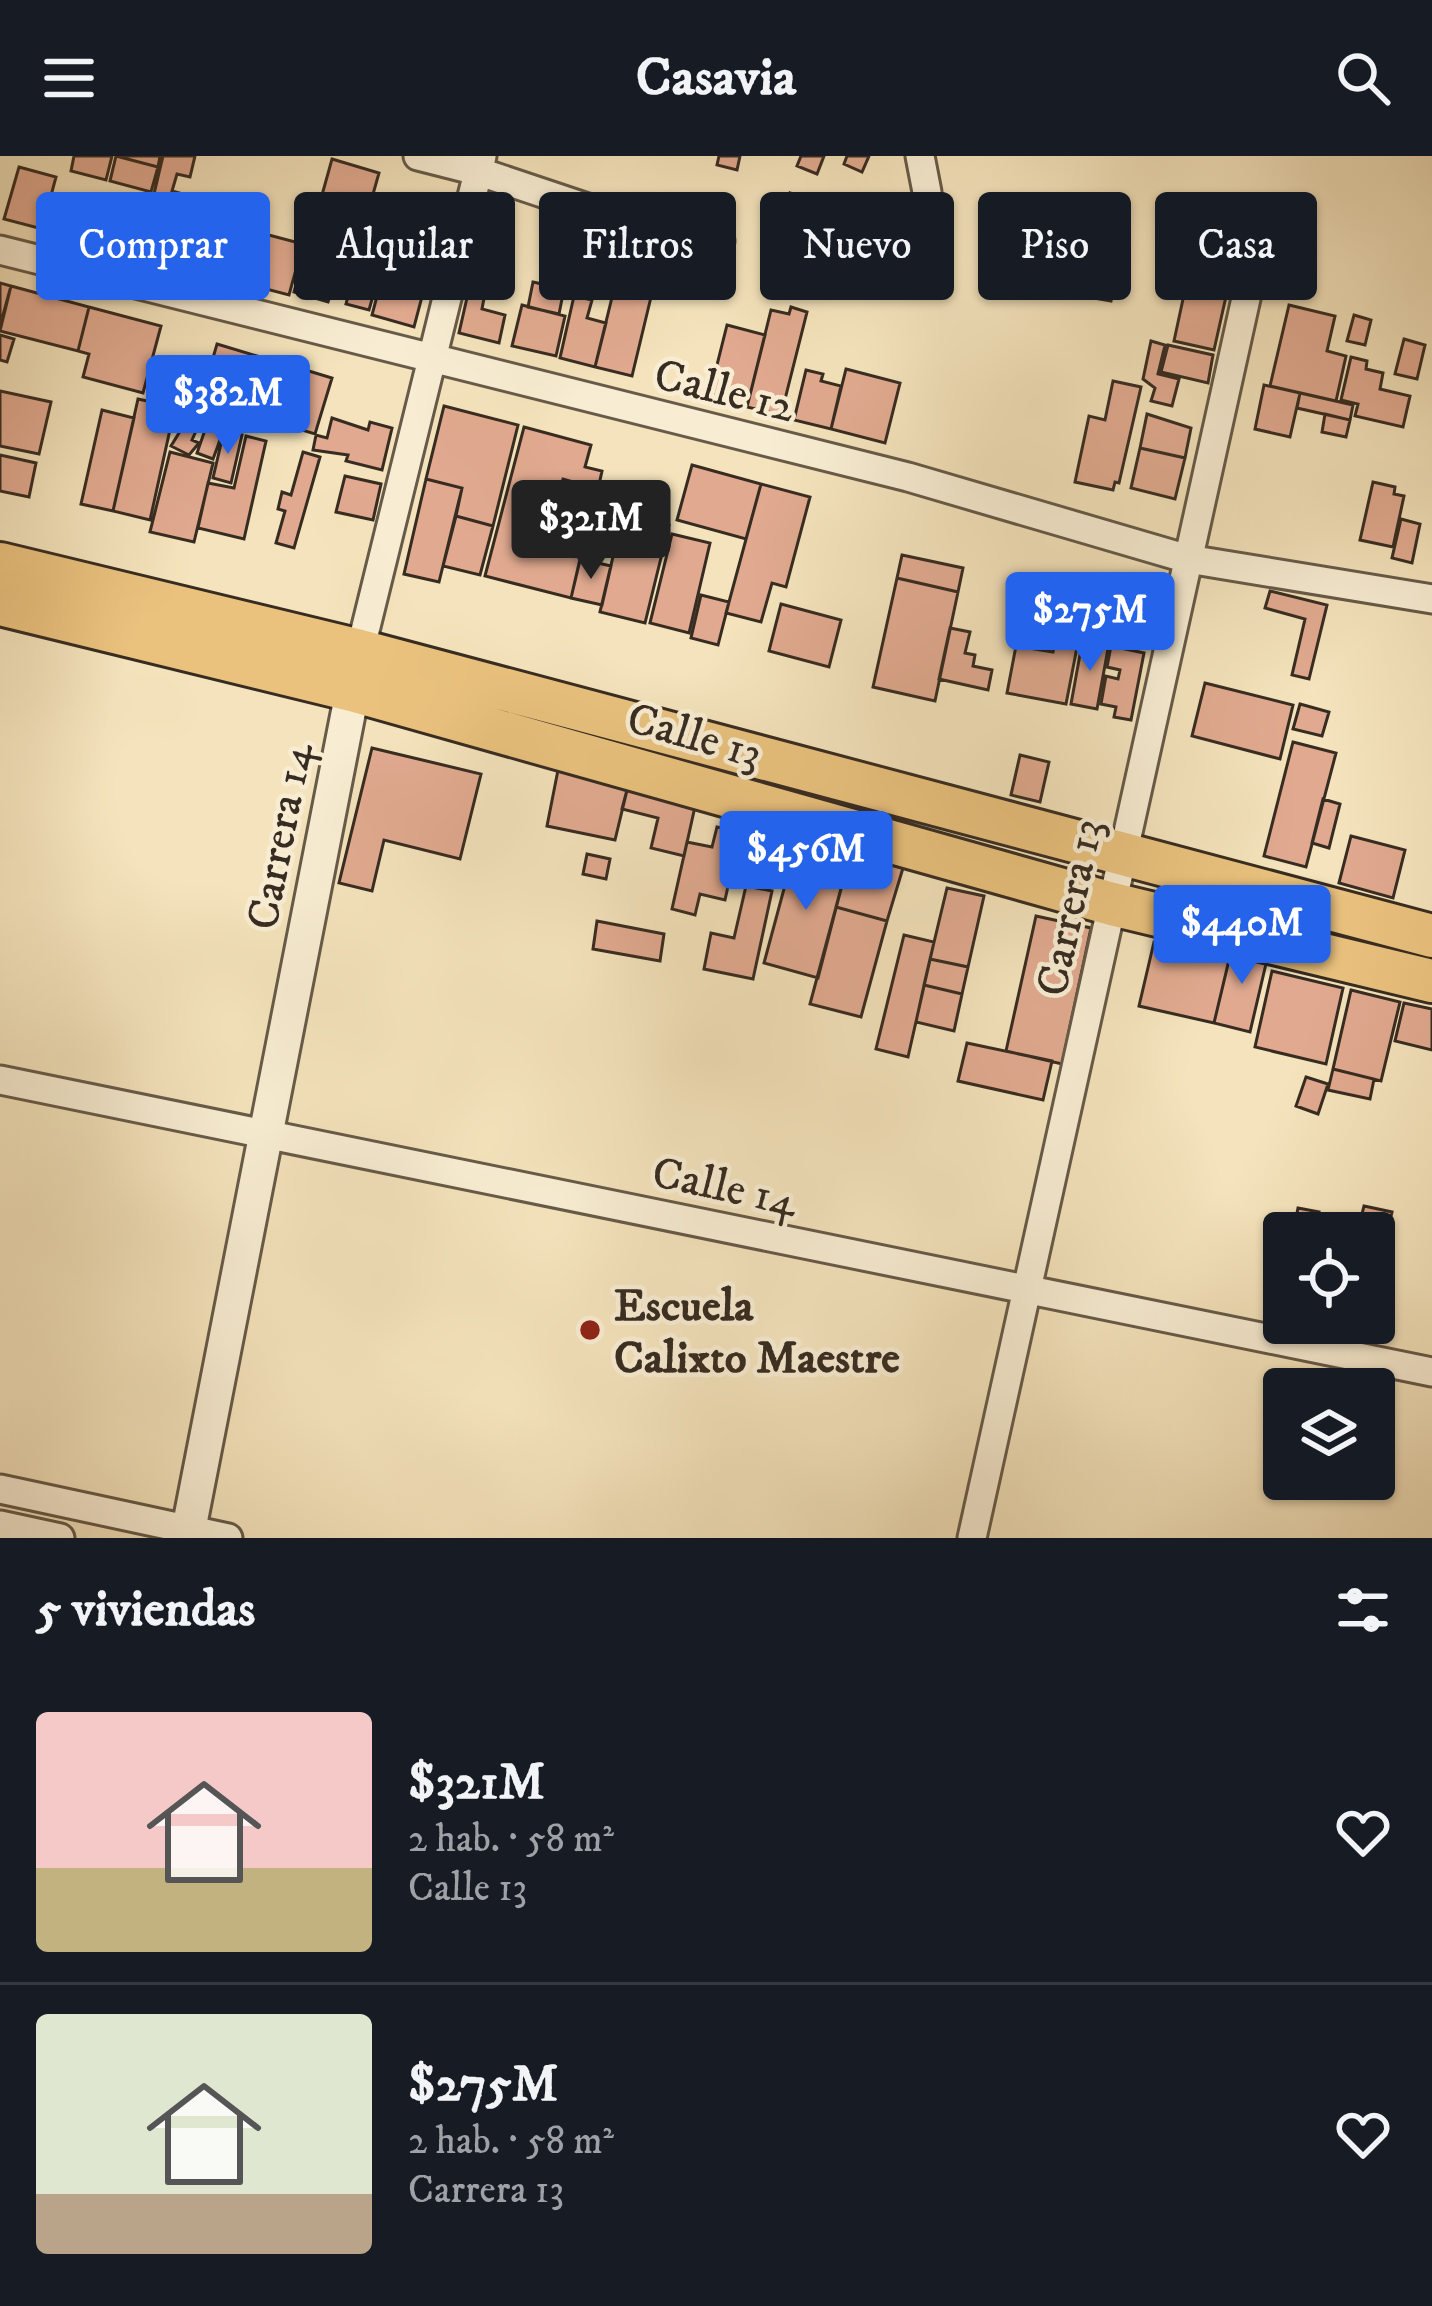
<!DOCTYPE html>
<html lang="es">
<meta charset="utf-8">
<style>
body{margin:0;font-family:"IM FELL DW Pica",serif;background:#242831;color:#f1f3f6;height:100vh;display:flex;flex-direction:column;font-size:45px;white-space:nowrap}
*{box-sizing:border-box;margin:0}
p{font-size:39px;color:#9ea1a6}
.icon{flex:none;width:66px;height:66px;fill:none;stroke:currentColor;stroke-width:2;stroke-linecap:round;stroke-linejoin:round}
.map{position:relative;height:1382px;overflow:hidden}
.sheet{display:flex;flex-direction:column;background:#171b24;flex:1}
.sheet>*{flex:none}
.top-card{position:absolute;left:36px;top:36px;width:1362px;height:108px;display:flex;gap:24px}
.buttons{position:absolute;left:1263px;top:1056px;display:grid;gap:24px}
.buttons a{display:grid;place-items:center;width:132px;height:132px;border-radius:12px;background:#171b24;box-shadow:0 3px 9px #0004;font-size:60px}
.price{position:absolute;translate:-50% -102px;padding:0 27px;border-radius:12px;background:#2563eb;color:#fff;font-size:39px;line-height:78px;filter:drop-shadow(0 3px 6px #0008)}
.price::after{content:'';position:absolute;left:50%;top:72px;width:36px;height:27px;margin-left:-18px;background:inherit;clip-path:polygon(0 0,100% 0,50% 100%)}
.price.current{background:#222;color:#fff}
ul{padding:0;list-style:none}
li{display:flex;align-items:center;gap:36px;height:300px;padding:0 36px}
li+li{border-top:3px solid #363941}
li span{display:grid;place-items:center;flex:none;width:336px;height:240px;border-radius:12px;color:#555}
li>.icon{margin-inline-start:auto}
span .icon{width:144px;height:144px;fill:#fffc;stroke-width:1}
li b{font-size:51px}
h2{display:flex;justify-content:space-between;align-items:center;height:144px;padding:0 36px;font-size:51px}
.pill{padding:0 42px;border-radius:12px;background:#171b24;box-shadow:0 3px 9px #0004;font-size:42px;line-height:108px}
.pill.current{background:#2563eb;color:#fff}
header{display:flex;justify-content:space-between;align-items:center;height:156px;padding:0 36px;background:#171b24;font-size:54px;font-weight:700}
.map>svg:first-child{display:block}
.building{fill:#e1aa90;stroke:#372c21;stroke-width:3}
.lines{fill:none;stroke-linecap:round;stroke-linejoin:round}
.minor-casing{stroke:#665a48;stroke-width:33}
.tertiary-casing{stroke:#665a48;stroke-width:39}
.trunk-casing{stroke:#372c21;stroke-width:48}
.minor{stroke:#f8edd3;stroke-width:27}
.tertiary{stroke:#f8edd3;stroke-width:33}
.trunk{stroke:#eac27e;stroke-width:42}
.poi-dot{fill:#8f2418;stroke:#f8edd3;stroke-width:4.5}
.labels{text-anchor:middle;stroke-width:9;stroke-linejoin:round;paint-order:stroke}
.street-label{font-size:45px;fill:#372c21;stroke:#f8edd3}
.poi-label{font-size:45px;font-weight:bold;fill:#372c21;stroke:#f8edd3;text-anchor:start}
</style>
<header><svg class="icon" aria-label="menu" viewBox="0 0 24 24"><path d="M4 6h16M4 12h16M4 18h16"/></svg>Casavia<svg class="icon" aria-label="search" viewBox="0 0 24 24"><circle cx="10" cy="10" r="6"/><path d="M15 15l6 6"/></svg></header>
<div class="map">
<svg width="1432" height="1382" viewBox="0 0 1432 1382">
<rect width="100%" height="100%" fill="#f4e3bc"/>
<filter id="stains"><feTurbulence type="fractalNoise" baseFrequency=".00167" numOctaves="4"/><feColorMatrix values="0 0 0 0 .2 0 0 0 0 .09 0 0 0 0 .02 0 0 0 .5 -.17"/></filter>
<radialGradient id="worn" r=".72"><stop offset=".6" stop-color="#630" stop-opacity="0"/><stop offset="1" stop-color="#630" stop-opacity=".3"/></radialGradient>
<path class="building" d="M74,0H112L106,24L71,15Z
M116,0H160L158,11Z
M116,0L158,11L151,36L110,25Z
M163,0H195L190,21L177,18L172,35L194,41L178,106L140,97Z
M719,0H740L737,14L717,9Z
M801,0H824L817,18L797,10Z
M847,0H869L862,16L844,8Z
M332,3L379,17L345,137L332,133L328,146L294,136L305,96L321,101L319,108L330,111L334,99L308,87L314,67L345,76L348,66L317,57Z
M19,11L56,21L42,73L4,63Z
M790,37L808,43L800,65L783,58Z
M877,42L893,47L887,67L871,62Z
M918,53L946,60L935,104L916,100L922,73L914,71Z
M218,61L243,68L229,121L183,109L194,65L215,70Z
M265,78L303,88L289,139L251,129Z
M1197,78L1238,87L1214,194L1174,185Z
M362,88L386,94L369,154L346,148Z
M1095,105L1118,110L1111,145L1088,141Z
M386,106L428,118L414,171L372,159Z
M836,120L858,127L855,140L832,133Z
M616,125L638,130L636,138L651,141L632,220L595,211Z
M533,126L564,133L559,158L528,151Z
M0,127L11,130L0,170Z
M11,130L89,151L78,195L0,175Z
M469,133L485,137L482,153L505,159L499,187L459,177Z
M574,140L592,144L587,162L606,167L595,211L560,202Z
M522,149L565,160L556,200L512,190Z
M1289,149L1335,160L1327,195L1346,200L1336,245L1270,230Z
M89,151L161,170L143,237L83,221L89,198L78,195Z
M791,151L807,156L781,259L747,251L771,154L789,158Z
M1354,159L1371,164L1365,189L1347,185Z
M727,169L765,179L747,251L709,241Z
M0,179L14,183L7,206L0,204Z
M1404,183L1425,189L1417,223L1395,218Z
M1151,185L1165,189L1158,218L1179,223L1172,250L1151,245L1155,232L1143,223Z
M217,188L280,207L271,238L208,219Z
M1168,189L1213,199L1208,227L1161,216Z
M1351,201L1367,205L1366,213L1383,217L1380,233L1410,240L1403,271L1355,260L1358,248L1341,244Z
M289,209L332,222L315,278L272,265Z
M846,213L900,227L885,287L831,273Z
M806,214L823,218L821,225L841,230L831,273L794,264Z
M1113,225L1141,231L1119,327L1115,326L1113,334L1075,326L1089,260L1105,264Z
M1264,229L1300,237L1290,281L1255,273Z
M199,234L234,246L213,303L197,297L205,274L188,268Z
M0,235L51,246L39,298L0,290Z
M1300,237L1353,249L1350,264L1297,252Z
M261,242L277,247L270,275L252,269Z
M138,243L175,251L150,364L113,355Z
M444,250L518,269L493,370L456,360L462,332L426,323Z
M102,254L134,262L113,355L81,348Z
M1147,258L1191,272L1185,302L1140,292Z
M1325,258L1350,264L1346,281L1322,276Z
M332,262L368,274L370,266L392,272L382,314L346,305L348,299L313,294L316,279L327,282Z
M184,269L196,275L192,284L199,287L189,299L171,290Z
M524,271L591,289L585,311L602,315L598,333L563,323L551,365L587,375L571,442L485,420Z
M224,275L242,279L231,327L213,322Z
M246,280L266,285L244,383L198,372L208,327L234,332Z
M1140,292L1185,302L1175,343L1131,332Z
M170,296L213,307L194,386L150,376Z
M303,296L320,301L294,392L276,387L285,355L278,353L282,336L291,339Z
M0,299L36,307L29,341L0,335Z
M692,309L761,328L746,383L677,364Z
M345,320L381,328L373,364L336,356Z
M426,323L462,332L439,426L404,418Z
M1373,326L1395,331L1394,338L1404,340L1393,391L1360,384Z
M761,328L810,341L786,431L772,427L761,466L726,457Z
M623,358L669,369L645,467L600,456Z
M456,360L493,370L480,419L443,410Z
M1401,363L1420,368L1412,407L1392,402Z
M672,378L710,387L689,477L650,467Z
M902,399L963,412L958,436L897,422Z
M580,403L611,410L602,449L571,442Z
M897,422L958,436L935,545L873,531Z
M1270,435L1327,449L1309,523L1292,519L1305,463L1265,452Z
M701,439L729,446L718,489L691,482Z
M781,448L841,464L829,511L769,495Z
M950,472L970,476L965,497L975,499L973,510L992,514L988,534L939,523Z
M1057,477L1079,481L1066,548L1007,537L1016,490L1053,496Z
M1083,482L1109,487L1097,553L1071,548Z
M1111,490L1144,497L1131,564L1114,561L1116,551L1101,548L1106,520L1118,523L1120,514L1107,511Z
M1205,527L1293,549L1280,603L1192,580Z
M1300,548L1329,556L1322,580L1293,573Z
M1293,586L1336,597L1306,711L1264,700Z
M372,592L481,618L460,703L384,684L372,735L339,727Z
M1020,599L1049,606L1040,646L1011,639Z
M558,614L628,630L615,684L547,670Z
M628,630L696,646L684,700L651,692L658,662L622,653Z
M1323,643L1340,648L1329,692L1312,687Z
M717,671L740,676L725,744L700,738L695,759L672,753L687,686L712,691Z
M1351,680L1405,694L1393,742L1339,727Z
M853,688L906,702L887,765L836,751Z
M795,692L848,706L818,822L764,807Z
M587,698L610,703L606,723L583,718Z
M746,730L772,735L753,823L704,813L711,777L734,782Z
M947,732L984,740L968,811L930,803Z
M836,751L887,765L861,861L810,848Z
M1036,760L1091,772L1062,908L1006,895Z
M597,765L664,778L660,805L593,793Z
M904,779L934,786L908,901L876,893Z
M1154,786L1229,804L1214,867L1139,850Z
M1233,787L1269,795L1250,876L1214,867Z
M930,803L968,811L962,838L924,829Z
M1272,815L1343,832L1326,908L1255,891Z
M924,829L962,838L954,875L916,866Z
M1351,834L1400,846L1381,925L1333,913Z
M1404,847L1432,853V894L1395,885Z
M967,887L1052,905L1043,944L958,925Z
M1333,913L1374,923L1370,943L1328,934Z
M1306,921L1328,928L1318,958L1296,950Z
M1364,1050L1392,1056L1389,1069L1361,1062Z
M1298,1052L1319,1056L1315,1077H1293Z
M1360,1072L1391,1079L1376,1146L1374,1077H1359Z"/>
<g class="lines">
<g class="minor-casing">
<path id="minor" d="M418,0L477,15L650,73L720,85
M920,0L927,36
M0,94L908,321L1188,403L1432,443
M360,495L482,0
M0,924L1432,1216
M0,1333L228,1382
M0,1369L60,1382
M972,1382L1247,138"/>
</g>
<g class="tertiary-casing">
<path id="tertiary" d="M187,1382L357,512"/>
</g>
<g class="trunk-casing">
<path id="trunk" d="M0,408L360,495L1432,780
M0,448L352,534L1112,748L1432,825"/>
</g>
<use href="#minor" class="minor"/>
<use href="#tertiary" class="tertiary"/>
<use href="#trunk" class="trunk"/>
</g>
<circle class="poi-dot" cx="590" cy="1174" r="12"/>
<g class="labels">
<g class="street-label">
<text transform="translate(725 233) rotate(14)" y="16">Calle 12</text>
<text transform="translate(695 578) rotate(16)" y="16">Calle 13</text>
<text transform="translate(278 680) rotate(-79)" y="16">Carrera 14</text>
<text transform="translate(1068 751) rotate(-78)" y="16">Carrera 13</text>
<text transform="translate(725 1029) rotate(12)" y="16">Calle 14</text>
</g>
<g class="poi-label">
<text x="614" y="1164">Escuela<tspan x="614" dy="52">Calixto Maestre</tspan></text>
</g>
</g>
<rect width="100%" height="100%" filter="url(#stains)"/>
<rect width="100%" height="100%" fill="url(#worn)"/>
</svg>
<div class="buttons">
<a><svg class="icon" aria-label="locate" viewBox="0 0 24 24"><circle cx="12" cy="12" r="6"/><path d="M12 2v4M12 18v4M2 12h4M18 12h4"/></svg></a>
<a><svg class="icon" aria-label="layers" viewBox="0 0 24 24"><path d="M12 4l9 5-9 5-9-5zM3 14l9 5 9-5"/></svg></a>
</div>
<b class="price" style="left:228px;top:301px">$382M</b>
<b class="price current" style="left:591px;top:426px">$321M</b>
<b class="price" style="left:1090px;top:518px">$275M</b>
<b class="price" style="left:806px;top:757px">$456M</b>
<b class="price" style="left:1242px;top:831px">$440M</b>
<div class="top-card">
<a class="pill current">Comprar</a>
<a class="pill">Alquilar</a>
<a class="pill">Filtros</a>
<a class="pill">Nuevo</a>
<a class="pill">Piso</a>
<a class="pill">Casa</a>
</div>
</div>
<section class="sheet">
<h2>5 viviendas<svg class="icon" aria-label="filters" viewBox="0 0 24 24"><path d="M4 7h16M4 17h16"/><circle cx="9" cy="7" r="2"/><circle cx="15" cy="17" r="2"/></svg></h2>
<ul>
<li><span style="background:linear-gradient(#f6c9c9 65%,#c2b280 0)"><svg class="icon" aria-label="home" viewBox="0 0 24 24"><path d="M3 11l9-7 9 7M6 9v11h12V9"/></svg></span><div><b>$321M</b><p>2 hab. · 58 m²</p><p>Calle 13</p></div><svg class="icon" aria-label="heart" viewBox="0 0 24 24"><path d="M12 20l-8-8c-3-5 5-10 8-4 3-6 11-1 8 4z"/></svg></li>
<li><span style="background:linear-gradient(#dfe7d0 75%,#b9a48a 0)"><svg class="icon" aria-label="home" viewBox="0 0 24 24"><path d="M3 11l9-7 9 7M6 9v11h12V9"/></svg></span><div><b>$275M</b><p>2 hab. · 58 m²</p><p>Carrera 13</p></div><svg class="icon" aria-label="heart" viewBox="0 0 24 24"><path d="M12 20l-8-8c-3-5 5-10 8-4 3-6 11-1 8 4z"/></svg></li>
</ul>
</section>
